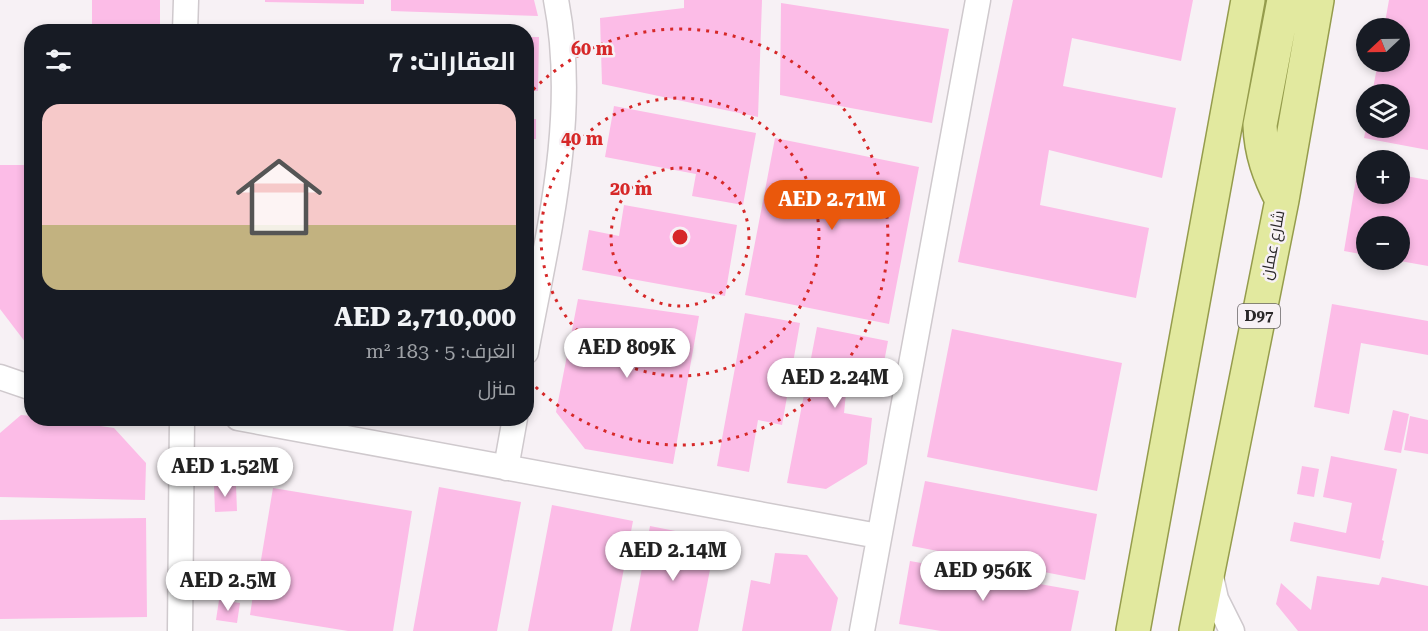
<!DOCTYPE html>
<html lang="ar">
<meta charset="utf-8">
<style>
body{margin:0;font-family:"Roboto Serif",Cairo,serif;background:#242831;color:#f1f3f6;direction:rtl;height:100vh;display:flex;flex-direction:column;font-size:22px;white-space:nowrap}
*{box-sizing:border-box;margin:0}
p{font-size:20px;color:#9ea1a6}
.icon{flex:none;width:33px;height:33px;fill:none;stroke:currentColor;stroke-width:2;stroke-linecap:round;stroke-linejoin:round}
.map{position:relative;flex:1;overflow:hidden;direction:ltr}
.drawer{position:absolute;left:24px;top:24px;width:510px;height:402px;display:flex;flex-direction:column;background:#171b24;border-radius:24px;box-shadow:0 3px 9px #0003;direction:rtl}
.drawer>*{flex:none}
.needle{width:39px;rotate:248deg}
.fabs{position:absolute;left:1356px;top:18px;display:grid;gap:12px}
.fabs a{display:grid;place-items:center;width:54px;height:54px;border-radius:50%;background:#171b24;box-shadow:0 3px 9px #0003;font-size:30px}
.price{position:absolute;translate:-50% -51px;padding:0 14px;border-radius:21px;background:#fff;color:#222;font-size:20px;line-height:39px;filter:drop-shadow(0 2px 3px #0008)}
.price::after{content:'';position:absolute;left:50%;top:36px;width:18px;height:14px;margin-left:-9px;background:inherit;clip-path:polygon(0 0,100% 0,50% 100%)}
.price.on{background:#ea580c;color:#fff}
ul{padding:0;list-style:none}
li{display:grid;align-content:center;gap:12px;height:318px;padding:0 18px}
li+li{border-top:2px solid #363941}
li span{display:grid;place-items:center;height:186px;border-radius:18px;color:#555}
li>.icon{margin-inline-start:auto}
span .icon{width:108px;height:108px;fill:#fffc;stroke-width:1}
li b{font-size:26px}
h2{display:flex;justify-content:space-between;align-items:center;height:72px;padding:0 18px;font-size:26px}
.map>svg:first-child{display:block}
.building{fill:#fcbce7}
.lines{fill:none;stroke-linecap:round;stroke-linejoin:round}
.street-casing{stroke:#cfc9cd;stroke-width:27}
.primary-casing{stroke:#959c4c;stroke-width:36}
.street{stroke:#fff;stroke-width:24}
.primary{stroke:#e2e99f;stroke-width:33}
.ring{fill:none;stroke:#d62828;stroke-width:3;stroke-dasharray:3 6}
.labels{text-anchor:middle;stroke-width:5;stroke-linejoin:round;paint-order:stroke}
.shield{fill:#f7f1f5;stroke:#686466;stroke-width:1.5}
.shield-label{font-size:15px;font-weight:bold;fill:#2a2829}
.street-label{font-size:16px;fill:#2a2829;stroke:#f7f1f5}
.centre{fill:#d62828;stroke:#f7f1f5;stroke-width:3}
.ring-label{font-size:18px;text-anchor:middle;font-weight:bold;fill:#d62828;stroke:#f7f1f5;stroke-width:5;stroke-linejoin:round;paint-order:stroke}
</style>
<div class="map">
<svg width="1428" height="631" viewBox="0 0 1428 631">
<rect width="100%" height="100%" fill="#f7f1f5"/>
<path class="building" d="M92,0H160V32H92Z
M265,0H364V4L265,2Z
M391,0H534L538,16L391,11Z
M684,0H762L758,117L602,84L600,18L684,8Z
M1013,0H1193L1181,61L1072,38L1063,86L1176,108L1162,178L1049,150L1040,205L1149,228L1136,298L958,262Z
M1389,0H1428V150L1364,138L1366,128H1400V94H1372L1378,62H1400V28H1384Z
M781,3L949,29L932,123L780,95Z
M526,37H539L538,91L526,90Z
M614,106L756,133L743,205L692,196L696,174L605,157Z
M526,119H536V139H526Z
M775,138L919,167L889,324L745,295Z
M0,165H32V351L0,309Z
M1358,167L1366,169V194H1400V175L1428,180V266L1400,261V226H1366V255L1344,251Z
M624,205L737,225L725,296L582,270L589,230L619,236Z
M578,299L699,316L673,464L585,449L556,412Z
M1332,304L1428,321V355L1361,343L1349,414L1314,407Z
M745,313L800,323L782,425L758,420L749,472L717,466Z
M817,327L888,341L879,389L847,383L844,413L872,418L867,464L826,489L787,483Z
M952,329L1122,363L1097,491L927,457Z
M1393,410L1409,414L1401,453L1384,450Z
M21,415L32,416V418H47L114,428L146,463L145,500L0,497V433Z
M1410,416L1428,420V454L1404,450Z
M1331,456L1397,469L1382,540L1384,541L1380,559L1290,541L1294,522L1346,533L1352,503L1323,497Z
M1302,466L1319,469L1314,497L1297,494Z
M925,481L1097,514L1085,580L912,546Z
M214,485H236L237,511L215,512Z
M439,487L521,502L497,631H413Z
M273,488L412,511L393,631H348L250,615L253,595L216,589L219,571L258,578Z
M552,505L633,521L612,631H528Z
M146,518L147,617L0,619V520Z
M650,526L716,539L698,631H630Z
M775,553L807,555L838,598L831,631H742L751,580L770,584Z
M910,561L1079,591L1071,631H941L899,624Z
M1317,576L1379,585L1382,577L1428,586V631H1298L1276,604L1281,583L1311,610Z
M219,600L240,603L237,623L216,620Z"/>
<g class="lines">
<g class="street-casing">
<path id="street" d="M185,32L186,0
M526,352C547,238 579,117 556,0
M0,377L32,388
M238,418L878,536
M506,468L515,418
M1210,572L1216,599L1232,631
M180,631L182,418
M862,631L978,0"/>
</g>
<g class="primary-casing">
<path id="primary" d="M1282,200C1269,175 1261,153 1260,125L1284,0
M1133,631L1248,0
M1196,631L1282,200L1317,0"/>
</g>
<use href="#street" class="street"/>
<use href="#primary" class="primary"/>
</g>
<g class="ring">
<circle cx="680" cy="237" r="69"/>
<circle cx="680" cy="237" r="139"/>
<path d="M527 96A208 208 0 1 1 527 378"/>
</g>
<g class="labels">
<rect class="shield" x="1238" y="304" width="42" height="24" rx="4.5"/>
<g class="shield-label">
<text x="1259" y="321">D97</text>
</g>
<g class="street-label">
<text transform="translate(1272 245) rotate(-79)" y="6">شارع عمان</text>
</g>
</g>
<circle cx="680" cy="237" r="9" class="centre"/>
<g class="ring-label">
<text x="592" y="55">60 m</text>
<text x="582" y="145">40 m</text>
<text x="631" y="195">20 m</text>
</g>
</svg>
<div class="fabs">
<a><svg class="needle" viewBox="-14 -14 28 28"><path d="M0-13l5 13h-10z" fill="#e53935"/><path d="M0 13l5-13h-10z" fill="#9ea1a6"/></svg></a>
<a><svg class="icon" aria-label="layers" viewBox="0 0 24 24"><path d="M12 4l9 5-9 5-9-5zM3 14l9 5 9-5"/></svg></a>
<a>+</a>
<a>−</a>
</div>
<b class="price on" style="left:832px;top:231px">AED 2.71M</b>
<b class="price" style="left:627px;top:379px">AED 809K</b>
<b class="price" style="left:835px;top:409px">AED 2.24M</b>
<b class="price" style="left:225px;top:498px">AED 1.52M</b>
<b class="price" style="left:673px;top:582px">AED 2.14M</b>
<b class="price" style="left:983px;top:602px">AED 956K</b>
<b class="price" style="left:228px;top:612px">AED 2.5M</b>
<section class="drawer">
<h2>العقارات: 7<svg class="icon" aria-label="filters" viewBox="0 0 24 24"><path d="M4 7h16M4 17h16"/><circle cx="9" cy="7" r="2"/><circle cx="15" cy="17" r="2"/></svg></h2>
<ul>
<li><span style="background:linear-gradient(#f6c9c9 65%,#c2b280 0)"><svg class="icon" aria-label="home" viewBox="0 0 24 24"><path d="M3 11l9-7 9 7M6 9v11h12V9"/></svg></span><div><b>AED 2,710,000</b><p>الغرف: 5 · 183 m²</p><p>منزل</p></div></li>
</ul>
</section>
</div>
